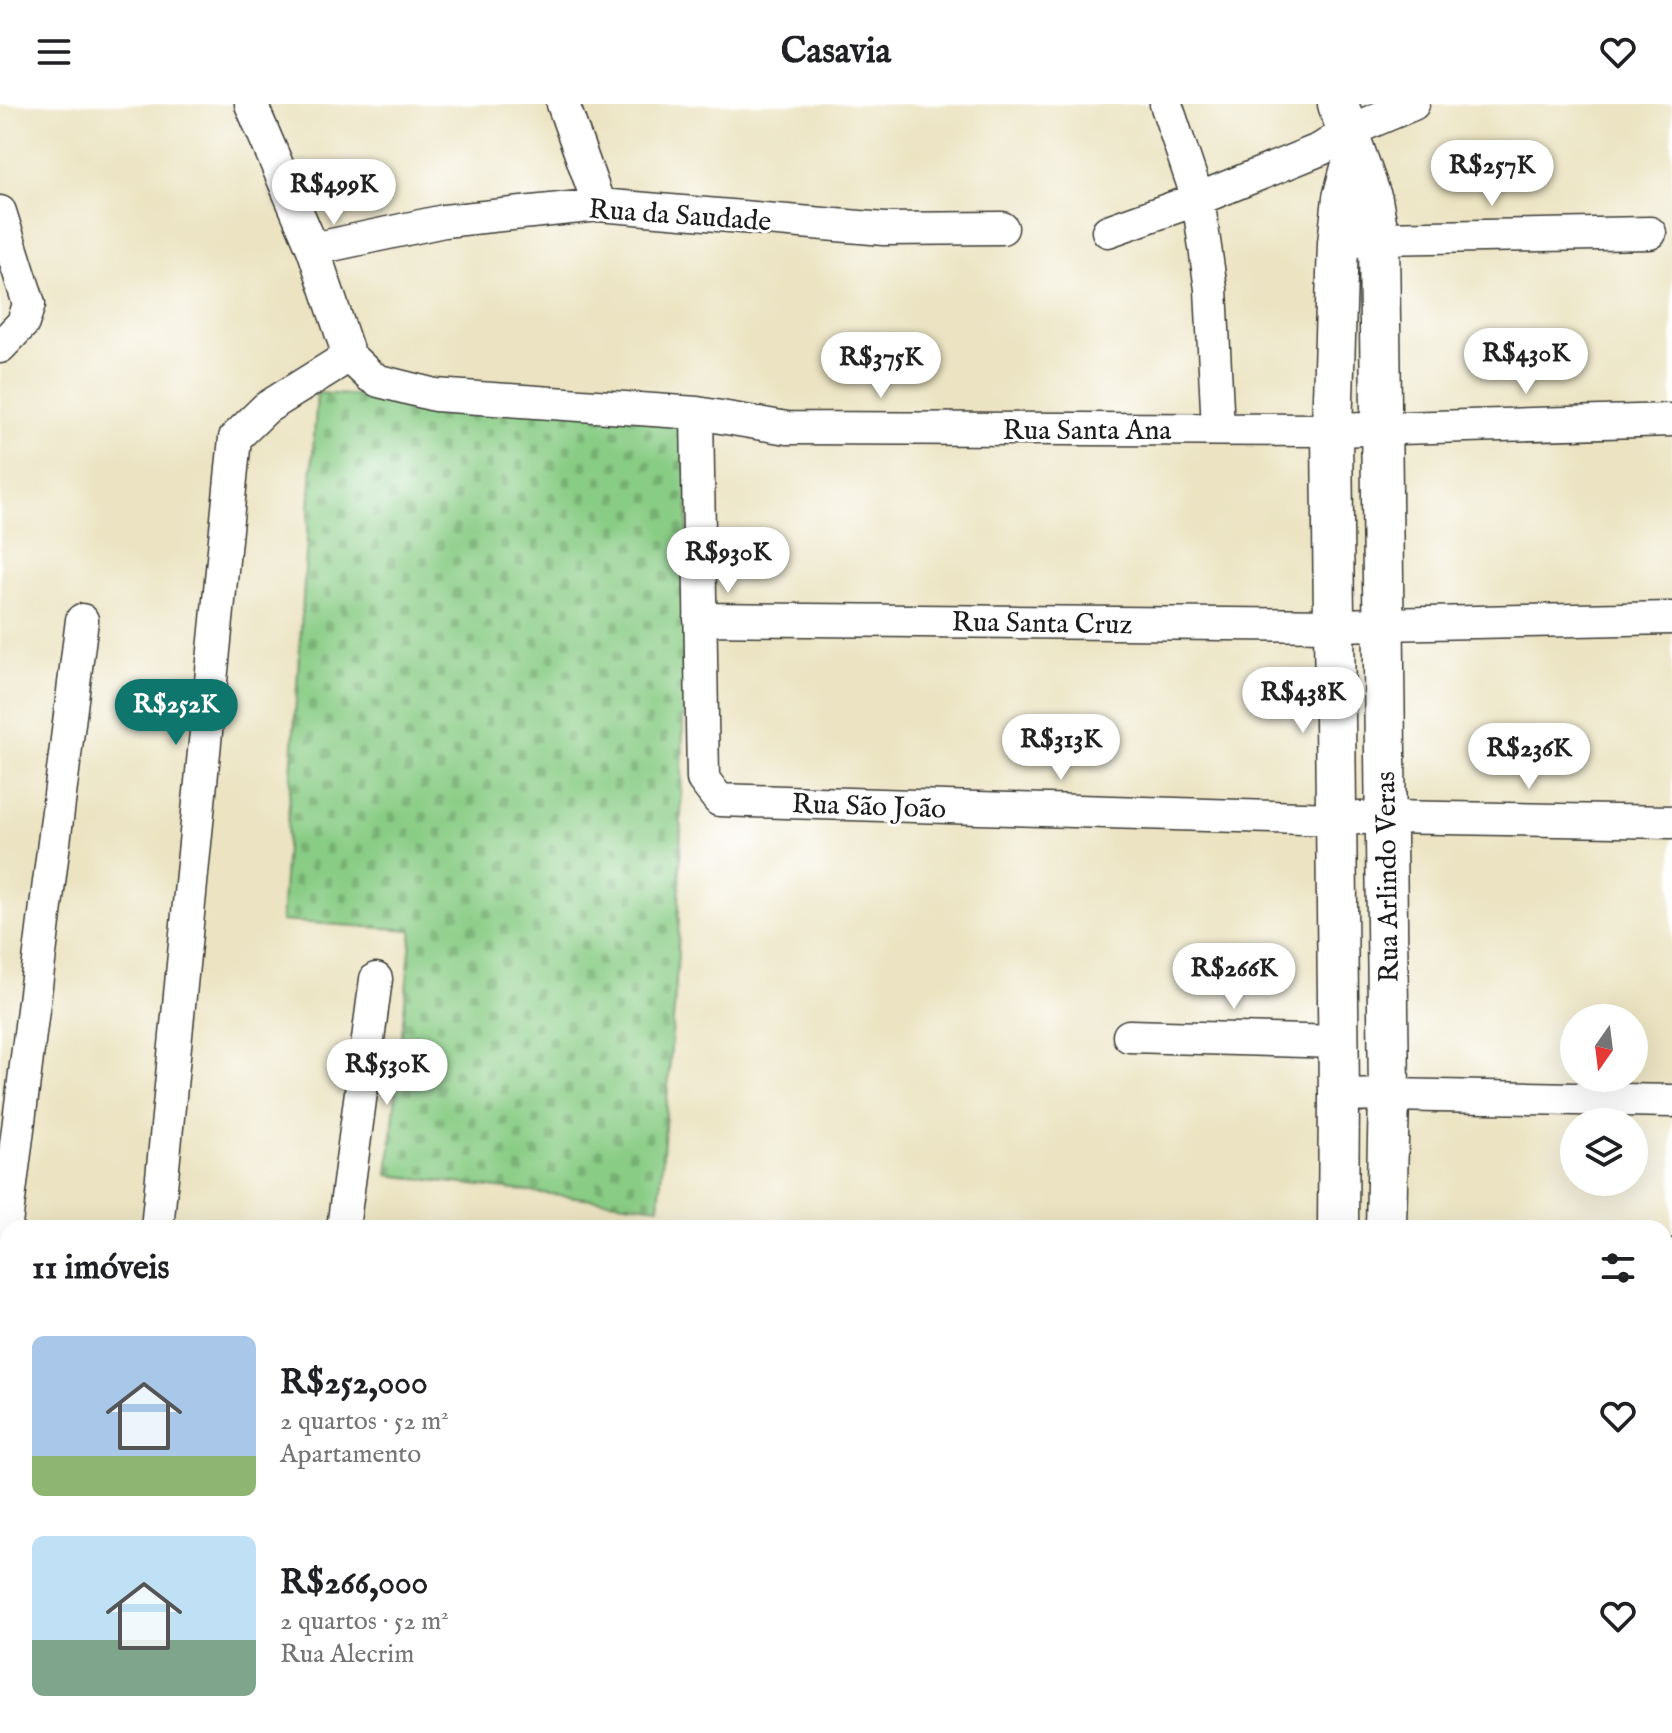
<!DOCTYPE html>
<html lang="pt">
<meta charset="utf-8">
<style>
body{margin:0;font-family:"IM FELL English",serif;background:#f6f6f6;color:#202124;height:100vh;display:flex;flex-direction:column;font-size:30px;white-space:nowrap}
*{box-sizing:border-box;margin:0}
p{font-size:26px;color:#757577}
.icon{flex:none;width:44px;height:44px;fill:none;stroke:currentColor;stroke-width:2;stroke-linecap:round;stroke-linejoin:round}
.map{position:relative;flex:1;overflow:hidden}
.drawer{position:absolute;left:0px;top:1116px;width:1672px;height:514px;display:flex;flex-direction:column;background:#fff;border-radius:24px 24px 0 0;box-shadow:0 8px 32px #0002}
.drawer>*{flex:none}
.needle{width:52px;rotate:194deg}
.tools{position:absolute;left:1560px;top:900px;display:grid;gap:16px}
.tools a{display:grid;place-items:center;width:88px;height:88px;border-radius:50%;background:#fff;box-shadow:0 8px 32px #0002;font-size:40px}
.price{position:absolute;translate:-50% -68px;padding:0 18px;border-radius:28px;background:#fff;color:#222;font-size:26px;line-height:52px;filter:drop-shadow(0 2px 4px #0008)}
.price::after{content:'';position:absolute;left:50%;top:48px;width:24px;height:18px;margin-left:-12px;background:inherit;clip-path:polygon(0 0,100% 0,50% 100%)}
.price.current{background:#0f766e;color:#fff}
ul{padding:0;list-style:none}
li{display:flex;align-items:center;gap:24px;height:200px;padding:0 32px}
li span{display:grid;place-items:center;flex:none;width:224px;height:160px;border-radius:12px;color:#555}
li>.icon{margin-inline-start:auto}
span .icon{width:96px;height:96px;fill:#fffc;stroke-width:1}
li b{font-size:34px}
h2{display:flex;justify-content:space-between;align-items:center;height:96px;padding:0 32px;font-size:34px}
header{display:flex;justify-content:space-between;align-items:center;height:104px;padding:0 32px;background:#fff;font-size:36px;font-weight:700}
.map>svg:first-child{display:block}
.cemetery{fill:url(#cemetery-stones);stroke:#527450;stroke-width:2}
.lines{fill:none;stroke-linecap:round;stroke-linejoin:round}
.minor-casing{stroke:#3b3a35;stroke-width:35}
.tertiary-casing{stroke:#3b3a35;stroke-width:43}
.path{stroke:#3b3a35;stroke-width:5;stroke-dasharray:6 6;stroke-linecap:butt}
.minor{stroke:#fff;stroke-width:32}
.tertiary{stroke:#fff;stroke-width:40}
.labels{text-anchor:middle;stroke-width:6;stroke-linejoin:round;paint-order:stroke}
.street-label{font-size:28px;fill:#1c1c1c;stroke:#fff}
</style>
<header><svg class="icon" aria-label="menu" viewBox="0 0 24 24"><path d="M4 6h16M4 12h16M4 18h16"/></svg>Casavia<svg class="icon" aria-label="heart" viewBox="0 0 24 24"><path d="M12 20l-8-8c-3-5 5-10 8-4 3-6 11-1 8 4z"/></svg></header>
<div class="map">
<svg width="1672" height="1629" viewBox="0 0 1672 1629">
<defs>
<pattern id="cemetery-stones" width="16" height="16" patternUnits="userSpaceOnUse" patternTransform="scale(2)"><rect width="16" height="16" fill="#89cc85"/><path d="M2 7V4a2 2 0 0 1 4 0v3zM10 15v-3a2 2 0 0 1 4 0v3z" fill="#76af72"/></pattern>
</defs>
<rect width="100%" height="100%" fill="#fff"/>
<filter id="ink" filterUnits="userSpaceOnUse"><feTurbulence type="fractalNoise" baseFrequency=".0125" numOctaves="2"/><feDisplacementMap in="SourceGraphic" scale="16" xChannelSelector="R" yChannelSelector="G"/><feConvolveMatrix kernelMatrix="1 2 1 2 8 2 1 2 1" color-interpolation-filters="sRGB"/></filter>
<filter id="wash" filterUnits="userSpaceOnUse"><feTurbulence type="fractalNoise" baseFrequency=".006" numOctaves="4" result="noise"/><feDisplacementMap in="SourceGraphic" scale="32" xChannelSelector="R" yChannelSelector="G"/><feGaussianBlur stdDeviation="1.8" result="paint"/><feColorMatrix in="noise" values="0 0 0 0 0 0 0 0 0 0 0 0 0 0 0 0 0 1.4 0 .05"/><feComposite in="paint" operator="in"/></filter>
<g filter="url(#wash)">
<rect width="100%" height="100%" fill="#ebe3c1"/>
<path class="cemetery" d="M317,289L690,311L678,850L659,1103L388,1071L412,826L281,817Z"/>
</g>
<g filter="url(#ink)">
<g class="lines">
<g class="minor-casing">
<path id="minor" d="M251,0L313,145L349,252L370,272L379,277L435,291L697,309L787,324L1332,326L1672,316
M563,0L599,101
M1166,0L1198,95L1211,185L1218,325
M0,108L29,200L23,219L0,243
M1108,127L1198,95L1321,45L1349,27L1413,0
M1357,137L1379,134L1650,129
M313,145L444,117L599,101L884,125L1002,124
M697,309L703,675L719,696L1336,715L1385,713L1672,718
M700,515L1334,521L1672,514
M1129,932L1338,938
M1339,992L1389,991L1672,997
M157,1124L235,334L266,304L349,252
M343,1124L376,875
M1664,1157L1672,1151
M0,1216L4,1136L82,516
M1664,1411L1672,1405
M1664,1516L1672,1526
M885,1622V1629"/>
</g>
<g class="tertiary-casing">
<path id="tertiary" d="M1338,0L1372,96L1379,134L1389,991L1386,1124
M1338,1124L1339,992L1332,326L1338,139L1343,94L1355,49
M0,1482L8,1488
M178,1622L188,1629
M1343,1622V1629
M1384,1629V1622"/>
</g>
<path class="path" d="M101,1629L105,1622"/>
<use href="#minor" class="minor"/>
<use href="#tertiary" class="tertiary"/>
</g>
</g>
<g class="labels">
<g class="street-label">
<text transform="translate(680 110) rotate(4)" y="10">Rua da Saudade</text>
<text x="1087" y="335">Rua Santa Ana</text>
<text transform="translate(1042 518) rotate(1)" y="10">Rua Santa Cruz</text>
<text transform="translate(869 701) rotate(2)" y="10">Rua São João</text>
<text transform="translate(1386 773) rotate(-91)" y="10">Rua Arlindo Veras</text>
</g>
</g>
</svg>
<div class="tools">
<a><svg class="needle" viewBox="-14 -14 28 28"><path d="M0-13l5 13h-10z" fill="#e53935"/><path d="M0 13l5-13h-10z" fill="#757577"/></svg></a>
<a><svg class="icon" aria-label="layers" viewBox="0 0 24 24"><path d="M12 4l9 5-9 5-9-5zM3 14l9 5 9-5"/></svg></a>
</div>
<b class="price" style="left:1492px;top:104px">R$257K</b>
<b class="price" style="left:334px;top:123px">R$499K</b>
<b class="price" style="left:1526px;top:292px">R$430K</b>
<b class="price" style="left:881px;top:296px">R$375K</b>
<b class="price" style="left:728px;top:491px">R$930K</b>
<b class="price" style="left:1303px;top:631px">R$438K</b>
<b class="price current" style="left:176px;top:643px">R$252K</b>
<b class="price" style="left:1061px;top:678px">R$313K</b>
<b class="price" style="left:1529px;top:687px">R$236K</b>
<b class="price" style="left:1234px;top:907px">R$266K</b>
<b class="price" style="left:387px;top:1003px">R$530K</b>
<section class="drawer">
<h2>11 imóveis<svg class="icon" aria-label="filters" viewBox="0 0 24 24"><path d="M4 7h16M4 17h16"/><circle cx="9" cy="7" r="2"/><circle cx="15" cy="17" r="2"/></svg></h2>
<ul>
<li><span style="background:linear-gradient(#a9c7e8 75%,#8fb573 0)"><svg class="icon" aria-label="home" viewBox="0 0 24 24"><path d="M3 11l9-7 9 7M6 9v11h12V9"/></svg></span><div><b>R$252,000</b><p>2 quartos · 52 m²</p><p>Apartamento</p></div><svg class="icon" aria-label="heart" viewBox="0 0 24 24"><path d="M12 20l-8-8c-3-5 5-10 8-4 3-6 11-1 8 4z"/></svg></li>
<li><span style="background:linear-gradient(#bfe0f5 65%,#7fa58c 0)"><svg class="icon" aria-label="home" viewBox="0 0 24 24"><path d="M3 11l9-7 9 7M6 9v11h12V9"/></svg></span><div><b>R$266,000</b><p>2 quartos · 52 m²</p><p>Rua Alecrim</p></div><svg class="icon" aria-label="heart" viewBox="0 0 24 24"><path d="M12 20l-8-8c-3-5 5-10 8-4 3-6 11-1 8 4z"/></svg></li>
</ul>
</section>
</div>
